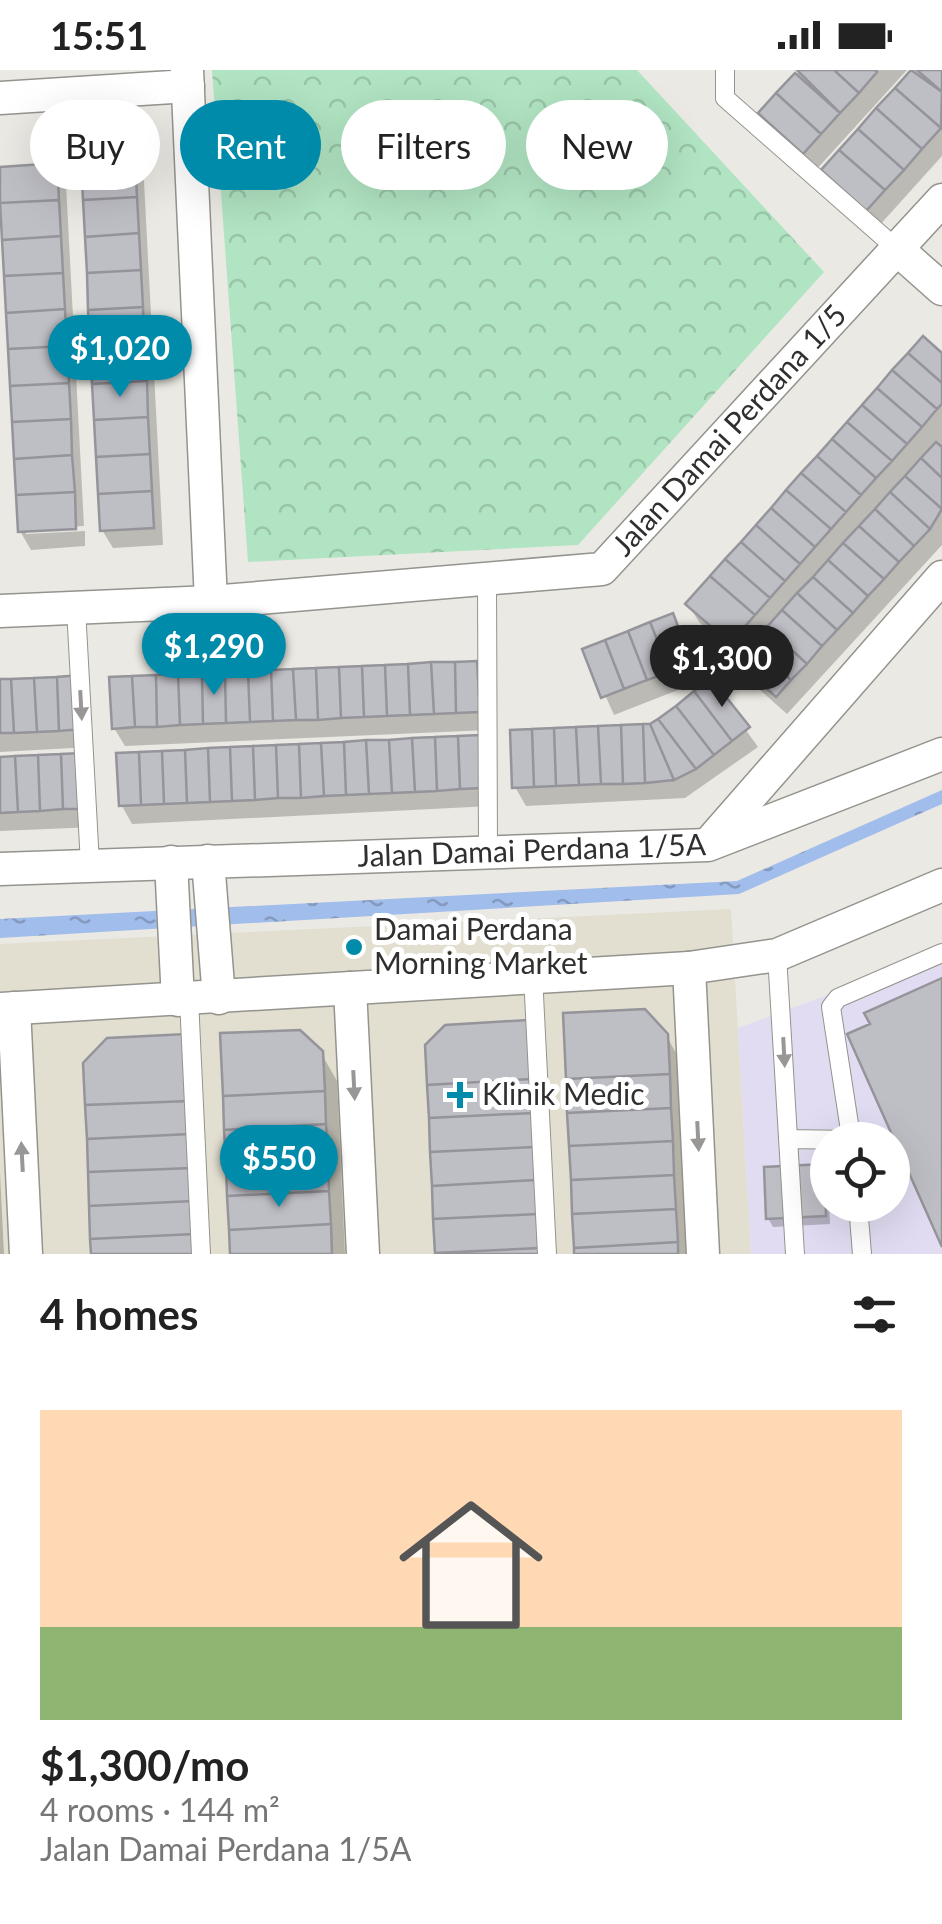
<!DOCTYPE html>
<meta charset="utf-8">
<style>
body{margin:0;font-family:Lato,sans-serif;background:#f6f6f6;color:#222;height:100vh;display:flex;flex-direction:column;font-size:38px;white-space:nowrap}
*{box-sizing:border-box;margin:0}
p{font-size:32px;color:#767676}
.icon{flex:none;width:55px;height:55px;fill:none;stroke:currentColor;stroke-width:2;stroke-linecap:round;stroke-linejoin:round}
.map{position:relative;height:1184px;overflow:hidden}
.sheet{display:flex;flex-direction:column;background:#fff;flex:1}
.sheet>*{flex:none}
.banner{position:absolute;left:30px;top:30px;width:882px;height:90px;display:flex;gap:20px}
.controls{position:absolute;left:810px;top:1052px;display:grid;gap:20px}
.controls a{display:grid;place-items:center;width:100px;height:100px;border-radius:50%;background:#fff;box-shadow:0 10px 40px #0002;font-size:50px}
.price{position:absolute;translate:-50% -85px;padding:0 22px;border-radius:35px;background:#008baa;color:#fff;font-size:32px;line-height:65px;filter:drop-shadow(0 2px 5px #0008)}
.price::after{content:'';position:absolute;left:50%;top:60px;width:30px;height:22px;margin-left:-15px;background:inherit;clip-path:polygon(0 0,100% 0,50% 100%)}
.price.selected{background:#222;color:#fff}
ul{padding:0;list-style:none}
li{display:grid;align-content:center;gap:20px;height:530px;padding:0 40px}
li+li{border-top:2px solid #e0e0e0}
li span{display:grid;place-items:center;height:310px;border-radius:0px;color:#555}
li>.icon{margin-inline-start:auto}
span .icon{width:180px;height:180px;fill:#fffc;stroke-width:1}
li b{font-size:42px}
h2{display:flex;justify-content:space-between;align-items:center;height:120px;padding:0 40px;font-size:42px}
.tag{padding:0 35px;border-radius:45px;background:#fff;box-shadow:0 10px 40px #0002;font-size:35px;line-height:90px}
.tag.selected{background:#008baa;color:#fff}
.status{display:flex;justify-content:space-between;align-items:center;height:70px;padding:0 50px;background:#fff;direction:ltr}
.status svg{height:28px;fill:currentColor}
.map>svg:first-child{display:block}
.built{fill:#e2dfd1}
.education{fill:#e1dcf2;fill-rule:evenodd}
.park{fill:url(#park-crowns)}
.water{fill:url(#water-ripples)}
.shadow{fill:#0003}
.building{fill:#bebec5;stroke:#94949a;stroke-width:2.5}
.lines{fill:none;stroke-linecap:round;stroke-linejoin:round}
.service-casing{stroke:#94938d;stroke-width:20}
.minor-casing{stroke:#94938d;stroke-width:35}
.service{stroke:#fff;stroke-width:18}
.minor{stroke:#fff;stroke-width:32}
.oneway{fill:#989796}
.poi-dot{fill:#008baa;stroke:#fff;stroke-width:4}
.labels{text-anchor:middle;stroke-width:10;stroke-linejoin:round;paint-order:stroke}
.street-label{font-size:30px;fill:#302f2d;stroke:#fff}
.poi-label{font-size:30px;fill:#302f2d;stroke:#fff;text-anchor:start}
</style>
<div class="status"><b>15:51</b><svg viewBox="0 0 49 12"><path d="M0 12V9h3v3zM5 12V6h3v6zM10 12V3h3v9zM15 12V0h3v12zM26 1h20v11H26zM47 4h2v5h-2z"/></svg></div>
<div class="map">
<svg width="942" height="1184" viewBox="0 0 942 1184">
<defs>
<pattern id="park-crowns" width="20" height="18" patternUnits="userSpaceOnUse" patternTransform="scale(2.5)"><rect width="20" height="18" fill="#b0e4c2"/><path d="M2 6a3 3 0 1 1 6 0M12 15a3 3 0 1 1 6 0" fill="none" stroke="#98c4a7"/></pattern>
<pattern id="water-ripples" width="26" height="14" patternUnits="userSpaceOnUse" patternTransform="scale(2.5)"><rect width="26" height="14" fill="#a1bdeb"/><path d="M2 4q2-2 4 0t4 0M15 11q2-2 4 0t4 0" fill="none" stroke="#849abf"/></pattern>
</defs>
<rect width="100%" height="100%" fill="#ebe9e3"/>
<path class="built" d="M731,839L751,1184H0V874Z"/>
<path class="education" d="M942,883V1184H751L738,958ZM828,1070H892V1135H828Z"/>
<path class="park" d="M212,0H637L824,202L578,475L248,492Z"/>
<path class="water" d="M942,720V734L739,824L0,868V849L737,811Z"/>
<path class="shadow" d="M800,0H907L815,101L771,62L761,43Z
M914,0H942V86L878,157L834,119L824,100Z
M134,93L144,111L163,475L113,478L102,460Z
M56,96L66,114L84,456L26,459V464L85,461V476L31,480L20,461Z
M942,286V475L787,644L749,610L741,589L699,552L688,534Z
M672,546L701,611L614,645L585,580Z
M476,594L486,612L489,660L125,676L114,658Z
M711,611L758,677L685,728L526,736L515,717L651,656Z
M0,612L89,626L91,677L0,682Z
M82,685L95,757L0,761V689Z
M490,686L491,736L132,754L122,736Z
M666,965L682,994L691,1184H576Z
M321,983L337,1011L345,1184H232Z
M823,1096L828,1104L830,1154L773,1157L768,1148Z
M0,1103L4,1184H0Z"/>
<path class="building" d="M797,0H834L859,23L840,43Z
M834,0H875L877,2L859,23Z
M911,0L942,22L941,58L895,18Z
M917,0H942V22Z
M795,3L840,43L821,64L776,23Z
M895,18L941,58L922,79L876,38Z
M776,23L821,64L803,84L758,43Z
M876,38L922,79L904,100L858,59Z
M858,59L904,100L885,120L839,80Z
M839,80L885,120L866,141L821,100Z
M135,90L137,127L83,130L81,93Z
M57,93L59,130L0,133V97Z
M137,127L139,163L85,167L83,130Z
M59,130L61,166L2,170L0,133Z
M139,163L141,200L87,203L85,167Z
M61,166L63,203L4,206L2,170Z
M141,200L143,237L88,240L87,203Z
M63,203L65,239L6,243L4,206Z
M143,237L144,274L90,277L88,240Z
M65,239L67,276L8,279L6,243Z
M923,266L942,283V313L908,283Z
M144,274L147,311L92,314L90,277Z
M67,276L69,313L10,316L8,279Z
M908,283L942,313V334L937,339L892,300Z
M892,300L937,339L922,357L877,318Z
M147,311L148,347L94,350L92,314Z
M69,313L71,349L12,352L10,316Z
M877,318L922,357L907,374L862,335Z
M862,335L907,374L892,391L847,352Z
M148,347L150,384L96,387L94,350Z
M71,349L72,385L14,389L12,352Z
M847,352L892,391L876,408L832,369Z
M832,369L876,408L861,425L817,386Z
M936,372L942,377V408L921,388Z
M150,384L152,421L98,424L96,387Z
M72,385L75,422L16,425L14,389Z
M817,386L861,425L846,442L801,403Z
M921,388L942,408V439L905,406Z
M801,403L846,442L831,459L786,420Z
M905,406L942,439L930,459L890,422Z
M786,420L831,459L815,477L771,438Z
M152,421L154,458L100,461L98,424Z
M75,422L76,459L18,462L16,425Z
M890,422L930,459L914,476L875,439Z
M771,438L815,477L800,494L756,455Z
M875,439L914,476L899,492L859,456Z
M756,455L800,494L785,511L741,472Z
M859,456L899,492L884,509L843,473Z
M741,472L785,511L770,528L725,489Z
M843,473L884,509L868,526L828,490Z
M725,489L770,528L755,545L710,506Z
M828,490L868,526L853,543L813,507Z
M710,506L755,545L730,573L685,534Z
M813,507L853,543L837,560L797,523Z
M797,523L837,560L822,576L782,540Z
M782,540L822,576L807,594L767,557Z
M673,543L692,593L670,602L650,552Z
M650,552L670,602L647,610L628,561Z
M767,557L807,594L791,610L751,574Z
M628,561L647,610L624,619L605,570Z
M605,570L624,619L601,628L582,579Z
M751,574L791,610L776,627L736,591Z
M477,591L480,642L456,643L455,592Z
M431,592L434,644L410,645L408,594Z
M431,592H455L456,643L434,644Z
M408,594L410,645L387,646L385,595Z
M385,595L387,646L364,647L362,596Z
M362,596L364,647L341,648L339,597Z
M339,597L341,648L318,650L316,598Z
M316,598L318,650H296L293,599Z
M293,599L296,650L273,651L271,600Z
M271,600L273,651L250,652L248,601Z
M248,601L250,652L226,653L225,602Z
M225,602L226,653L203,654L202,603Z
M202,603L203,654L180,655L178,604Z
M178,604L180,655L157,657L156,605Z
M80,605L82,659L59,661L57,607Z
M156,605L157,657H135L132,606Z
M132,606L135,657L112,659L109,607Z
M57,607L59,661L37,662L34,608Z
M34,608L37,662L14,663L11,609Z
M711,608L750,657L732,671L694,621Z
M0,609H11L14,663H0Z
M694,621L732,671L714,685L676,636Z
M676,636L714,685L696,699L658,649Z
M658,649L696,699L674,710L650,654Z
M643,654H650L674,710L645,713Z
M643,654L645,713L623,714L621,655Z
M621,655L623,714H601L598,656Z
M598,656L601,714L579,715L576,657Z
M576,657L579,715L556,716L554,658Z
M554,658L556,716L534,717L532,659Z
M532,659L534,717L512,718L510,660Z
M480,665L482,718L460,719L458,666Z
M458,666L460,719L437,721L435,667Z
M435,667L437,721L415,722L412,668Z
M412,668L415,722L392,723L389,670Z
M366,670H389L392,723L369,724Z
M366,670L369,724L346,725L344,672Z
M344,672L346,725L324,726L321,673Z
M321,673L324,726L301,728L299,674Z
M299,674L301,728H278L276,675Z
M276,675L278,728L255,730L253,676Z
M253,676L255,730L232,731L230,677Z
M230,677L232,731L210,732L208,678Z
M208,678L210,732L187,733L185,680Z
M185,680L187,733L164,734L162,681Z
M162,681L164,734L141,735L139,682Z
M139,682L141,735L119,736L116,683Z
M83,683L86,739H63L61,684Z
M61,684L63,739L40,741L38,685Z
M38,685L40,741L18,742L15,686Z
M15,686L18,742L0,743V687Z
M942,908V1177L847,964L870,954L864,943Z
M645,939L668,964L670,1004L566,1009L563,943Z
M528,950L531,1009L427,1015L425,975L445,955Z
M300,960L323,981L325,1021L223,1026L220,963Z
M186,964L189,1031L85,1035L83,993L107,968Z
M670,1004L671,1038L567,1043L566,1009Z
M531,1009L532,1043L429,1048L427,1015Z
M325,1021L326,1054L224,1060L223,1026Z
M189,1031L190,1064L87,1069L85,1035Z
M671,1038L673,1071L569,1076L567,1043Z
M532,1043L534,1077L430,1082L429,1048Z
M326,1054L328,1088L226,1093L224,1060Z
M190,1064L192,1098L88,1102L87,1069Z
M673,1071L674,1105L571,1110L569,1076Z
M534,1077L536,1110L432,1116L430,1082Z
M328,1088L329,1121L227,1126L226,1093Z
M824,1094L826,1146L766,1149L764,1097Z
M192,1098L193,1131L89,1136L88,1102Z
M674,1105L676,1139L572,1144L571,1110Z
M536,1110L537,1144L433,1149L432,1116Z
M329,1121L331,1154L229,1160L227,1126Z
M193,1131L194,1164L90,1169L89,1136Z
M676,1139L678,1172L574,1178L572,1144Z
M537,1144L539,1178L435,1183L433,1149Z
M331,1154L332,1184H230L229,1160Z
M194,1164L195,1184H91L90,1169Z
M678,1172V1184H574V1178Z
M539,1178V1184H435V1183Z"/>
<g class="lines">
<g class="service-casing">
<path id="service" d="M725,0V28L897,179
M487,511L488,782
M76,538L90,794
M777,885L795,1184
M533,905L547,1184
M189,929L201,1184
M851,1067L831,937L838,928L942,883
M788,1069L851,1070
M858,1135L862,1184"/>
</g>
<g class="minor-casing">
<g id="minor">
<path d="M187,0L211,532"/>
<path d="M0,28L188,16"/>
<path d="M897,179L942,219"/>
<path id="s1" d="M0,541L211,532L602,499L942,130"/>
<path d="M711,771L942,507"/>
<path d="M208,791L219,928"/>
<path d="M171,792L178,930"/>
<path id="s2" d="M0,799L708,775L942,684"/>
<path d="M689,898L703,1184"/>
<path d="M350,918L363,1184"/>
<path d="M14,938L26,1184"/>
<path d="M0,939L689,898L777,885L942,815"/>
</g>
</g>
<use href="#service" class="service"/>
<use href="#minor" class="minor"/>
</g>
<defs><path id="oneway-solid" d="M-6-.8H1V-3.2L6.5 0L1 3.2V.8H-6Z" transform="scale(2.5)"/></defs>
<g class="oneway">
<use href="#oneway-solid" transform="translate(81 635) rotate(87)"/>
<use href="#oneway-solid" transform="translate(784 982) rotate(87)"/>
<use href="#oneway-solid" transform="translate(354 1015) rotate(87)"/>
<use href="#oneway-solid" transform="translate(698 1066) rotate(87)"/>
<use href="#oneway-solid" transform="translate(22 1087) rotate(-93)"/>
</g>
<g class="poi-dot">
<circle cx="354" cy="877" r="10"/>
<path d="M455 1010h10v10h10v10h-10v10h-10v-10h-10v-10h10z"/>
</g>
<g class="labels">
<g class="street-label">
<text dy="10" stroke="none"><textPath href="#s1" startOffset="792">Jalan Damai Perdana 1/5</textPath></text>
<text dy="10" stroke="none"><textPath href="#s2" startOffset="532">Jalan Damai Perdana 1/5A</textPath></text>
</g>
<g class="poi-label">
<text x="374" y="870">Damai Perdana<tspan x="374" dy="34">Morning Market</tspan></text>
<text x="482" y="1035">Klinik Medic</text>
</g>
</g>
</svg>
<div class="controls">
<a><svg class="icon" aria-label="locate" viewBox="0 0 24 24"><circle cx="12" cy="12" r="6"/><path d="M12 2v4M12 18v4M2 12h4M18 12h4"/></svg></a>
</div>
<b class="price" style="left:120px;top:330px">$1,020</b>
<b class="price" style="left:214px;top:628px">$1,290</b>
<b class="price selected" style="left:722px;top:640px">$1,300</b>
<b class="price" style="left:279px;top:1140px">$550</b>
<div class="banner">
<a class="tag">Buy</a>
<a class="tag selected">Rent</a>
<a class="tag">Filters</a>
<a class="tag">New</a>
</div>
</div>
<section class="sheet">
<h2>4 homes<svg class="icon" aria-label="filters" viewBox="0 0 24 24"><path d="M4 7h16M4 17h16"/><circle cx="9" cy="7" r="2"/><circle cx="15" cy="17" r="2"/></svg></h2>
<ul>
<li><span style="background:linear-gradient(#ffd9b3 70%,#8fb573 0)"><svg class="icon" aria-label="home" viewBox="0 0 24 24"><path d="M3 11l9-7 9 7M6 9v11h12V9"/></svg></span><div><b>$1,300/mo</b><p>4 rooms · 144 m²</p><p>Jalan Damai Perdana 1/5A</p></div></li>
</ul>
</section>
